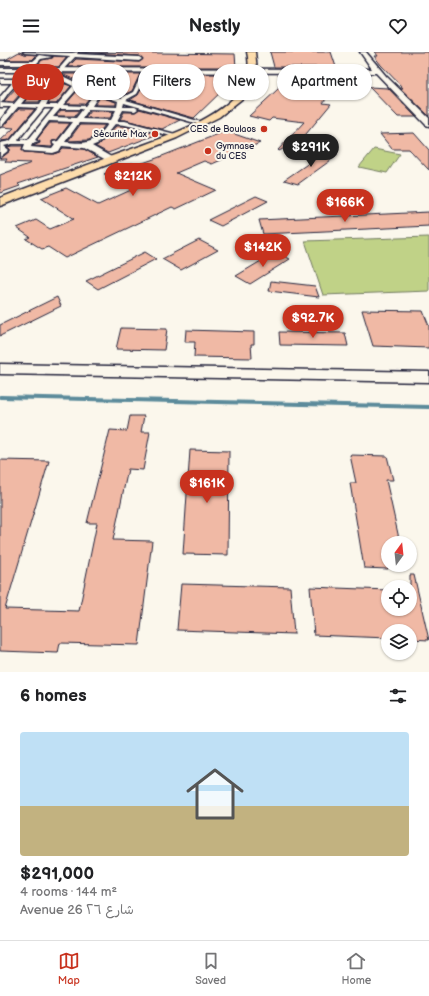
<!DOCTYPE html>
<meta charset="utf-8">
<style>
body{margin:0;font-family:"Balsamiq Sans","Playpen Sans Arabic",sans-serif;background:#f6f6f6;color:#202124;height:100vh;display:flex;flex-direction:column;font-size:15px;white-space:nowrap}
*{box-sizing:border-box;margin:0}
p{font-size:13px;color:#757577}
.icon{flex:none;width:22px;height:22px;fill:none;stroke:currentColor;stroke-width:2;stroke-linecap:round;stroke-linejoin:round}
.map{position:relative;height:620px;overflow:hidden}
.details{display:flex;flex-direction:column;background:#fff;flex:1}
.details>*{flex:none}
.top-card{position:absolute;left:12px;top:12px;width:405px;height:36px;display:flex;gap:8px}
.needle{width:26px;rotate:15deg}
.controls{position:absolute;left:381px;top:484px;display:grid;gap:8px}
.controls a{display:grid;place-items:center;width:36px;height:36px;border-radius:50%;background:#fff;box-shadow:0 1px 3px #0004;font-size:20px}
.price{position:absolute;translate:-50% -34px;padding:0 9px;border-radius:14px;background:#c8321e;color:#fff;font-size:13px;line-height:26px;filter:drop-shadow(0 1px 2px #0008)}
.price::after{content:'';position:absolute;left:50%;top:24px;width:12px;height:9px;margin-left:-6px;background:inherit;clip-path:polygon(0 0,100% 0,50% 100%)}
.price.on{background:#222;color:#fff}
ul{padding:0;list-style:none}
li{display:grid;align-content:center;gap:8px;height:212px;padding:0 20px}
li+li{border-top:1px solid #e0e0e0}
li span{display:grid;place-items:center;height:124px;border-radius:4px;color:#555}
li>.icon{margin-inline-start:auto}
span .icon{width:72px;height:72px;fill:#fffc;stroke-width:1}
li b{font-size:17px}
h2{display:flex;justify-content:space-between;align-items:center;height:48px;padding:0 20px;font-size:17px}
.tag{padding:0 14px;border-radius:18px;background:#fff;box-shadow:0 1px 3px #0004;font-size:14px;line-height:36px}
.tag.on{background:#c8321e;color:#fff}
header{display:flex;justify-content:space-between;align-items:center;height:52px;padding:0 20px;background:#fff;font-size:18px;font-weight:700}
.menu{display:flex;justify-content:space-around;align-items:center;height:56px;border-top:1px solid #e0e0e0;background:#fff;font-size:11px;color:#757577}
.menu a{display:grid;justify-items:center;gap:2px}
.menu .on{color:#c8321e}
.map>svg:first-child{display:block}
.green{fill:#c0d287;stroke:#717a61}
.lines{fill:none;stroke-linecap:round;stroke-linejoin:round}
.stream{stroke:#5b8b9b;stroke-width:4}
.building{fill:#f0b9a5;stroke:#22223b}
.minor-casing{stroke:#22223b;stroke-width:3}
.tertiary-casing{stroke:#22223b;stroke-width:3}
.secondary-casing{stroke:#22223b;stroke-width:3}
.primary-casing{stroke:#22223b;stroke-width:3}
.minor{fill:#fbf7ec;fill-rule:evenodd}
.tertiary{fill:#fbf7ec;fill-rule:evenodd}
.secondary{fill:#fbf7ec;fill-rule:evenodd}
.primary{fill:#fddcac;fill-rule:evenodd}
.poi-dot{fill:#c8321e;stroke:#fbf7ec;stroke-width:1.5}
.labels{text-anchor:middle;stroke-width:4;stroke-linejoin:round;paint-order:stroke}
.far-poi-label{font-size:9px;fill:#22223b;stroke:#fbf7ec;text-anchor:end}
</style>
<header><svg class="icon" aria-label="menu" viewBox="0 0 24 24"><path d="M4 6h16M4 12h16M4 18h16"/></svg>Nestly<svg class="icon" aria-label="heart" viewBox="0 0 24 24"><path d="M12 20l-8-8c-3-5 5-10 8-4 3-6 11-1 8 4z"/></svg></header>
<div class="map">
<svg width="429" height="620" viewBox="0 0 429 620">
<rect width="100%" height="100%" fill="#fbf7ec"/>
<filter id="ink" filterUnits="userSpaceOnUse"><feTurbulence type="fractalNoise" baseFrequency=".025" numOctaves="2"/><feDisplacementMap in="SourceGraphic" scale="8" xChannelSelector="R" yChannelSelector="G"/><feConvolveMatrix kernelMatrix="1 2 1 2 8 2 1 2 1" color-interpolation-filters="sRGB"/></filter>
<g filter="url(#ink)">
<path class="green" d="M374,97L400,102L387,121L359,115Z
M429,185V239L323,243L305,189Z"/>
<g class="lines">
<path class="stream" d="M0,345L429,355"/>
</g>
<path class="building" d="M19,0L25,2L37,3L32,8H5Z
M79,0L235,2L236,15H68L76,7L139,10L143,7L139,4Z
M270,0H331L336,15H274Z
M375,0H429V64L400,36H403L381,13L374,4H378Z
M53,4L67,5L59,15H36L42,8L52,6Z
M29,22H38L13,50L4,49Z
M47,22L57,28L51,30L39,50H24Z
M61,22H105L96,36Z
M113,22H140L132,39L121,44L103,39Z
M149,22H236L224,37L194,66L130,48L138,43Z
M283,22L340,24H337L338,29H337L336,33L323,51L331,52L301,88L279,99L278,98L304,70L272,66L269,69L249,64L278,37Z
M65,32L71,34L56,52H48L57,34Z
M369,35L388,36L416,65H398Z
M78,38L92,43L84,52H66Z
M100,45L116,50V53H95Z
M19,57H35L9,88L0,89L14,76L2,75Z
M139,57L180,68L162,77L125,68H120L124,60H135Z
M61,58H80L75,64H56Z
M90,59H114L110,66H85Z
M50,71H70L57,88L52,89L53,94L51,95L33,94L40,91L37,87Z
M80,73H105L98,82L89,88L68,89Z
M116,74H125L158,82L108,101L95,94L100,92Z
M226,79L260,91L212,112L204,109L176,121L216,138L176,157L172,155L65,206L48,195L42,197L26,187L30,185L17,176L36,168L50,177L74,167L41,146L66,136L98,153L153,128L104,122L132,111L137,113L157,106Z
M414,81L429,98V118L409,97H392L380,82Z
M12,94H23L22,98L24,100L53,102L59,100L63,96L84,97L98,105L18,132L20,134L0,141V123L31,111L5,110L7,107H0L10,99V97L7,95Z
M325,100L338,103L298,132L284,128Z
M256,144L268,149L221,174L208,168Z
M429,160V174L263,182L259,168Z
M199,188L218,198L181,218L162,207Z
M145,200L156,207L98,237L86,229Z
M276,200L290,207L250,232L236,224Z
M271,229L315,234L319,245L269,239Z
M57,245L61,254L0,284V273Z
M362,258L423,259L429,274V296L373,294Z
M121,276L167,277L164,298L116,297Z
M186,278L254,280V292H251L252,306L194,305L195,290H185Z
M279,280L345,281L348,294L280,293Z
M130,364H144L141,380H150L143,418L128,417L113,488L152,489L139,593L60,591L58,601L0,599V408L49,409L5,557L79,559L97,471H87L110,378L127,379Z
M190,398L229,399L228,503L183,502Z
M350,403L387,404L393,428H386L400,491H388V517L364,516L350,431H356Z
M410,523H414L429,588L410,587V579H388V586L314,583L310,535L388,538V557H410Z
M181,532L290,535L294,582L177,578Z"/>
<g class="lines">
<g class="minor-casing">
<path id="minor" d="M23,0L72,1L78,0L77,2L139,5L142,7L139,9L75,5L60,21L57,19L70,4L25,1Z
M40,3L52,5L41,7L9,40L2,50L0,51V45L12,31H0V27H15L30,13H0V9H33Z
M41,20L46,21L21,52H40L52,31L60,28L50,22V20H54L77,31L97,38L107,21H111L112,22L101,40L121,46L133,40L142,22L145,20L148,22L137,42L126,48L205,71L202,73L124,51L123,55H135L138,57L135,59L123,58L117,69H125L179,83L176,85L125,73L115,72L99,91L92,94L113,106V110H110L84,96L62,94L59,99L53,101L24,99L23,97L25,92H12L4,94L9,98L0,105V91L10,89L38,56L18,55L2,74L0,75V69L11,55H0V51L14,52ZM65,30L73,34L57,53H46L56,33ZM78,36L94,42L85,54L63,53ZM99,43L118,49L117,55L92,54ZM44,56H54L28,88H18ZM60,57H83L76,66L53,65ZM89,57L116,58L111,68L82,67ZM49,69L73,70L58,89L53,90V92L55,93L52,97L31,95L32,92L39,90L35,88ZM79,71L108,72C94,92 88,92 65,90Z"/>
</g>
<g class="tertiary-casing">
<path id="tertiary" d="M0,312L429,320V330L0,322Z"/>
</g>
<g class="secondary-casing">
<path id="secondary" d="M360,0H366L386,24L429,66V74L426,73L376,21L0,20V16L372,17Z"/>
</g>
<g class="primary-casing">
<path id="primary" d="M247,0H255L257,18L252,34L243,46L219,65L177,86L0,154V146C36,132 72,119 109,105C150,90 213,73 241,38C249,26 250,13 247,0Z"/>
</g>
<use href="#minor" class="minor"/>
<use href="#tertiary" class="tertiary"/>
<use href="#secondary" class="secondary"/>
<use href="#primary" class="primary"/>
</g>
</g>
<g class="poi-dot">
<circle cx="264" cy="77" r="4"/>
<circle cx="155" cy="82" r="4"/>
<circle cx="208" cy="99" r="4"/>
</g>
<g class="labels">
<g class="far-poi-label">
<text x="256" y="80">CES de Boulaos</text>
<text x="147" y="85">Sécurité Max</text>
<text x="216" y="97" text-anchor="start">Gymnase<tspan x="216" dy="10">du CES</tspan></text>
</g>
</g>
</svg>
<div class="controls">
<a><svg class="needle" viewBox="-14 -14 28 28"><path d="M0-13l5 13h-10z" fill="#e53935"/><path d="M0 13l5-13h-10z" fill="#757577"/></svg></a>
<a><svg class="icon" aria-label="locate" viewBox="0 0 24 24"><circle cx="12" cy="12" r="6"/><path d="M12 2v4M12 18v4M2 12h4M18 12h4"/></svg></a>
<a><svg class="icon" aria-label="layers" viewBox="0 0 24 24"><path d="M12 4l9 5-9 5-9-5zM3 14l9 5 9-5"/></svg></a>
</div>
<b class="price on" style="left:311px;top:116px">$291K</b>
<b class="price" style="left:133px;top:145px">$212K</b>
<b class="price" style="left:345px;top:171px">$166K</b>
<b class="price" style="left:263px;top:216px">$142K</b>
<b class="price" style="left:313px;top:287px">$92.7K</b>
<b class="price" style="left:207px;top:452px">$161K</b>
<div class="top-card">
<a class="tag on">Buy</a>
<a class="tag">Rent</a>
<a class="tag">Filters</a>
<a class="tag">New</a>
<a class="tag">Apartment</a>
</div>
</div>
<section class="details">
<h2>6 homes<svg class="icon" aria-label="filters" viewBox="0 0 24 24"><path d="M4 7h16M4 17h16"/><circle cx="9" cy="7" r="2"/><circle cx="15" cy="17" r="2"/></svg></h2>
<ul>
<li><span style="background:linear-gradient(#bfe0f5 60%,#c2b280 0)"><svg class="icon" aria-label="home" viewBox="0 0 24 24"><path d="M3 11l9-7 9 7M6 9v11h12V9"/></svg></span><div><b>$291,000</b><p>4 rooms · 144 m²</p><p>Avenue 26 شارع ٢٦</p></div></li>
</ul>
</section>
<nav class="menu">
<a class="on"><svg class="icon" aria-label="map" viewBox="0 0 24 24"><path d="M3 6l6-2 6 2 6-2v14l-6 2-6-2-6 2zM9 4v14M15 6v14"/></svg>Map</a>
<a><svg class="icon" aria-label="saved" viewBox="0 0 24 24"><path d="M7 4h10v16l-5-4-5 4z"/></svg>Saved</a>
<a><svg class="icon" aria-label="home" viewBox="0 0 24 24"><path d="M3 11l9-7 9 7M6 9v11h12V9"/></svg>Home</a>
</nav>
